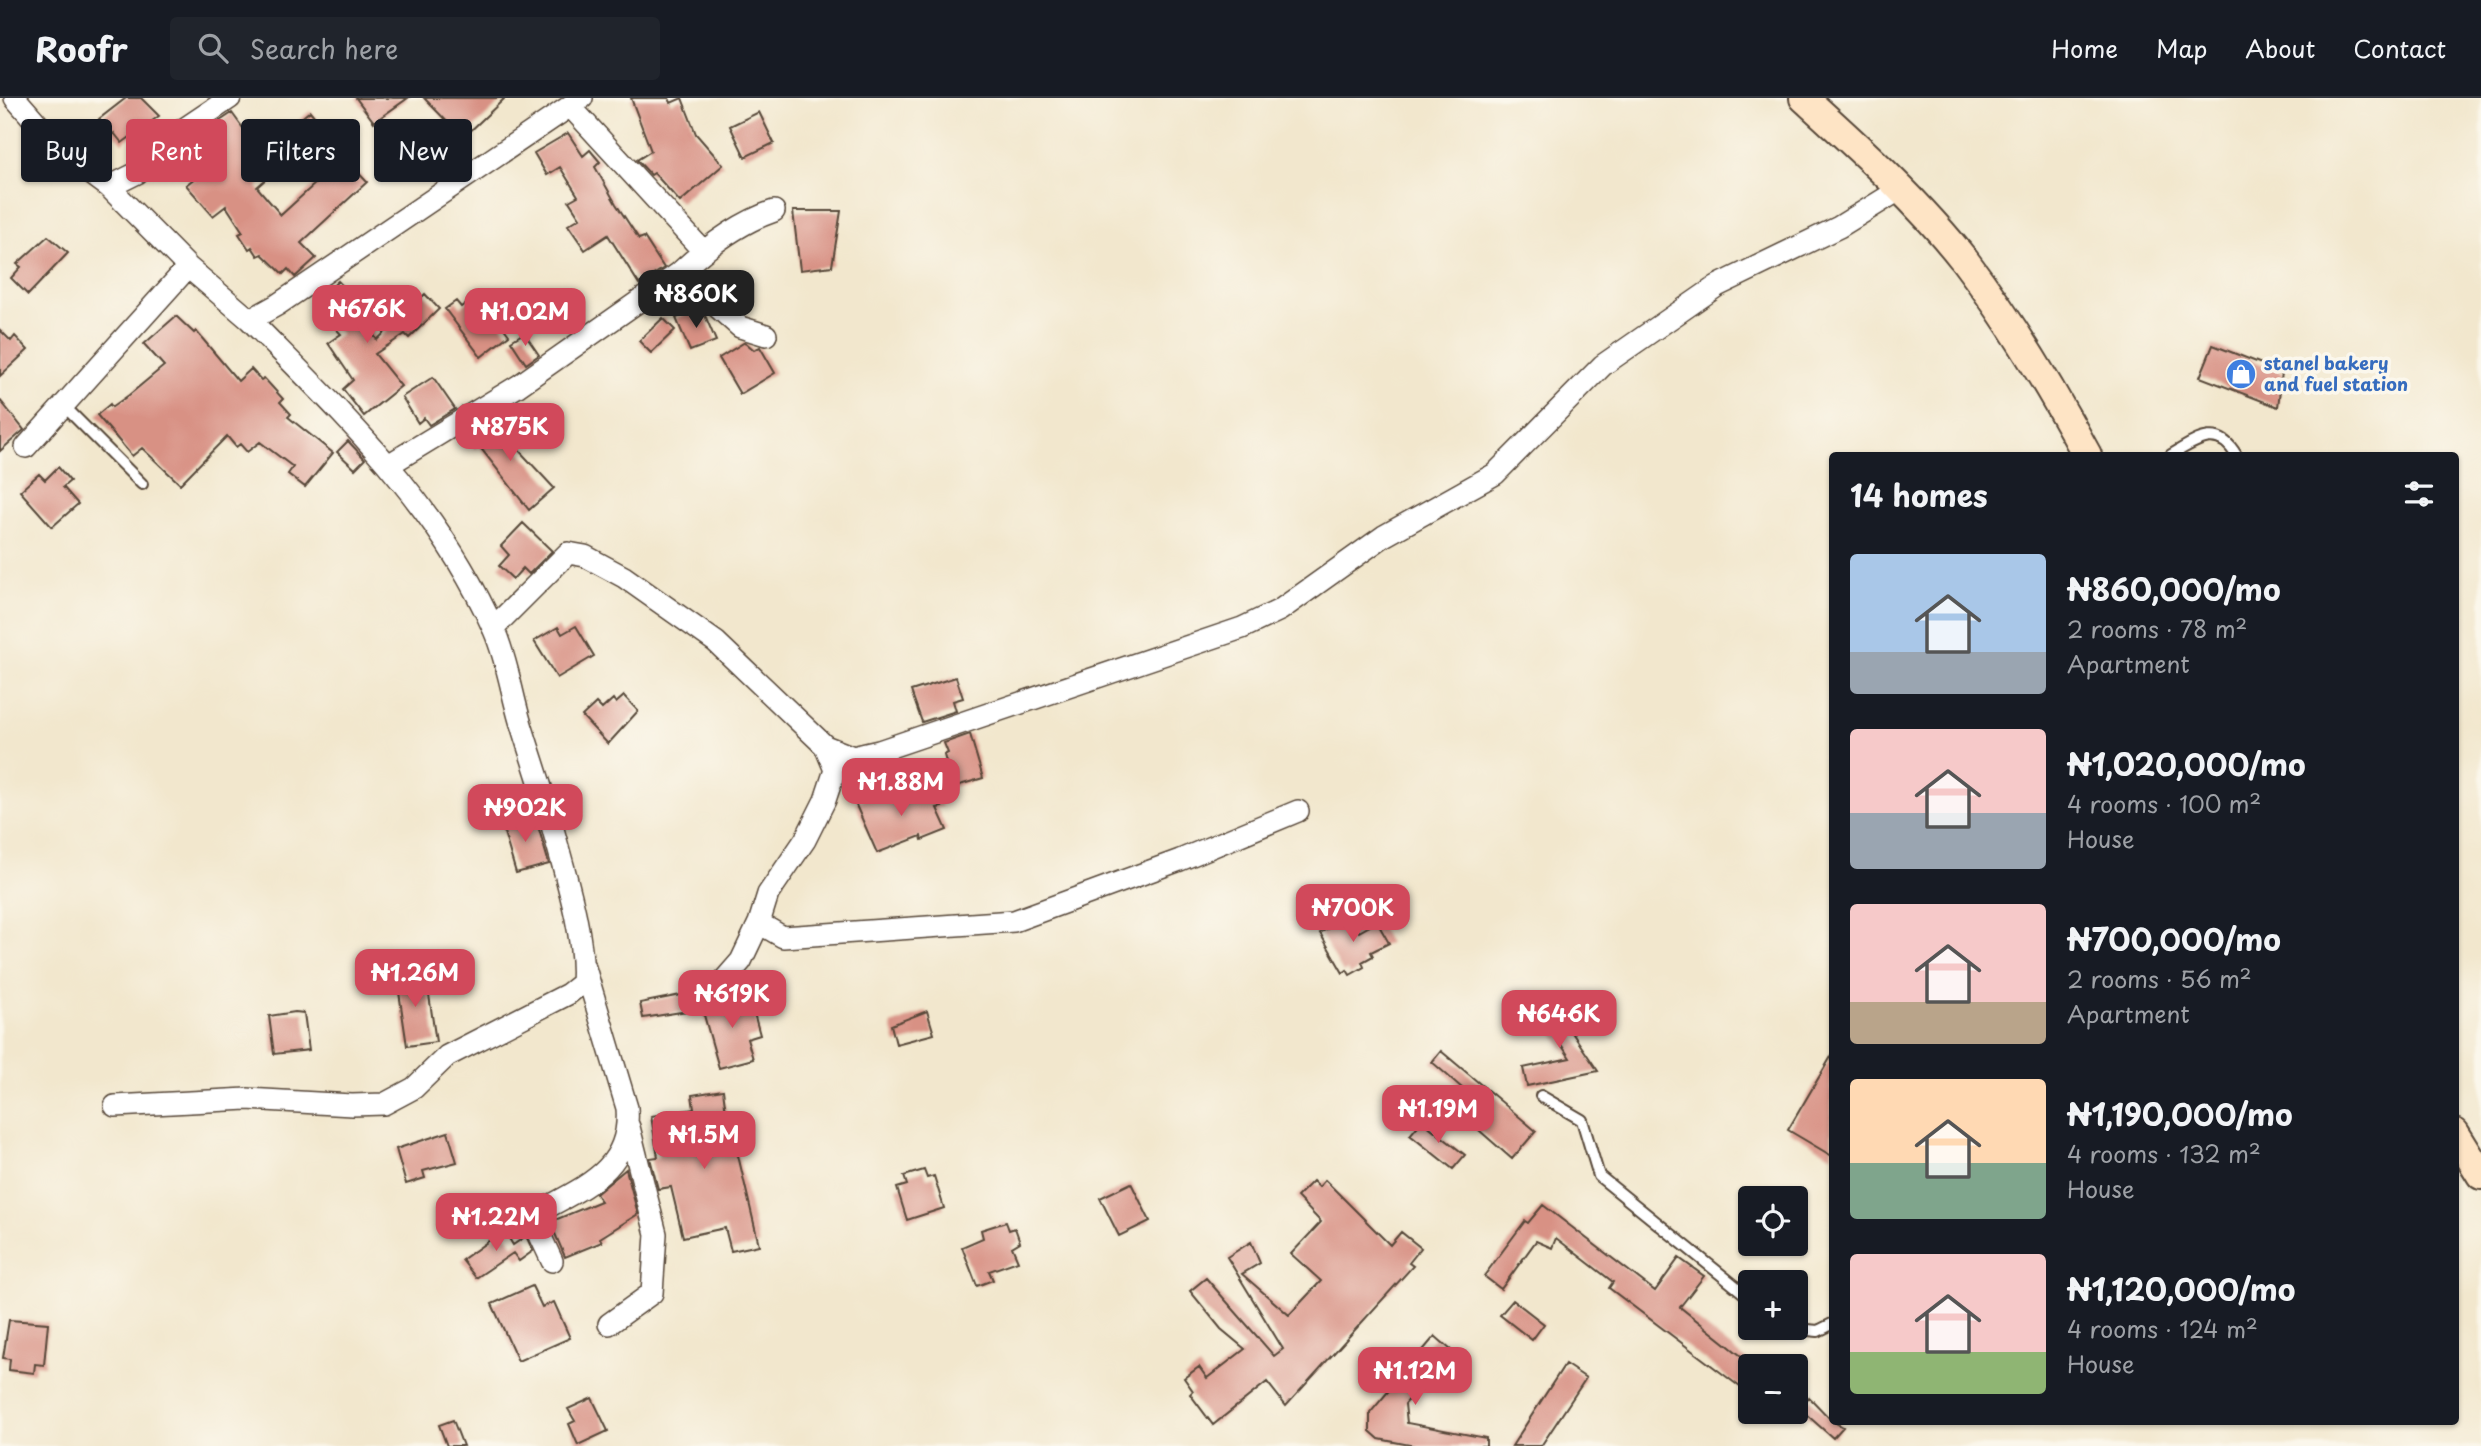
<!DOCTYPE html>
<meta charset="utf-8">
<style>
body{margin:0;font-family:"Playpen Sans",sans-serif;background:#20242c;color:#f1f3f6;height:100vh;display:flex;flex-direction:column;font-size:26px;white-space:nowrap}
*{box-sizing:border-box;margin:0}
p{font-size:23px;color:#9ea1a6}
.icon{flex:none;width:38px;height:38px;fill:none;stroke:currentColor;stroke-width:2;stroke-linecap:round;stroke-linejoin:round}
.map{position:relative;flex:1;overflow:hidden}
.drawer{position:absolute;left:1829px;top:354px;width:630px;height:973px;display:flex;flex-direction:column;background:#171b24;border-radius:7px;box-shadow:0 2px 5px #0004}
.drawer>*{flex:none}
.hud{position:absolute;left:21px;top:21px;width:665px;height:63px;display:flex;gap:14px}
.controls{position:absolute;left:1738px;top:1088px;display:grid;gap:14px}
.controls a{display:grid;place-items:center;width:70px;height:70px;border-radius:7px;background:#171b24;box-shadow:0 2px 5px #0004;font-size:35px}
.price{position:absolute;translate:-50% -60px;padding:0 16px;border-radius:14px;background:#d1495b;color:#fff;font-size:23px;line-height:46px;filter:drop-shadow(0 2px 4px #0008)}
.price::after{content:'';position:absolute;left:50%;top:42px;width:21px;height:16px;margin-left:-10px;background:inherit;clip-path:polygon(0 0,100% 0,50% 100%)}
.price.current{background:#222;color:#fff}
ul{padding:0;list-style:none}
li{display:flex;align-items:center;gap:21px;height:175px;padding:0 21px}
li span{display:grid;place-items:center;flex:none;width:196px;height:140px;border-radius:7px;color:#555}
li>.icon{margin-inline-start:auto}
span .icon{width:84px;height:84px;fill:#fffc;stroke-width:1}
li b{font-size:30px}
h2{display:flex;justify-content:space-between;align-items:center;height:84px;padding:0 21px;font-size:30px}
.chip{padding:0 24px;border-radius:7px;background:#171b24;box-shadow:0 2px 5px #0004;font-size:24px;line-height:63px}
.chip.current{background:#d1495b;color:#fff}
header{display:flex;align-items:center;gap:42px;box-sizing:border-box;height:98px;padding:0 35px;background:#171b24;border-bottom:2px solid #363941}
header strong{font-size:33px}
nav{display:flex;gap:38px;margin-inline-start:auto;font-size:24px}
.search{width:490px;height:63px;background:#20242c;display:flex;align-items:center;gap:18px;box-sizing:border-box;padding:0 24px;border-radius:7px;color:#9ea1a6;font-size:26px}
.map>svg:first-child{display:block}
.building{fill:#d89184}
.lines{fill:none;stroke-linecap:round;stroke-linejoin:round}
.lane-casing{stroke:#564638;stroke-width:14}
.street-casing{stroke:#564638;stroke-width:24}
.secondary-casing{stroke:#564638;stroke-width:32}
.lane{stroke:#fff;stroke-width:10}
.street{stroke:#fff;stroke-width:21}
.secondary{stroke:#fee4c5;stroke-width:28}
.labels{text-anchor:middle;stroke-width:7;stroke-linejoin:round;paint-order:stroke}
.shop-label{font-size:18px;font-weight:bold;fill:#366cbe;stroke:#fbf7ec;text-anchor:start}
</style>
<header>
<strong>Roofr</strong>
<div class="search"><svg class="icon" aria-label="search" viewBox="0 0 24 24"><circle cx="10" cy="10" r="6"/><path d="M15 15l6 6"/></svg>Search here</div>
<nav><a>Home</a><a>Map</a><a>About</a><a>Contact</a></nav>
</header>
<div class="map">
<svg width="2481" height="1348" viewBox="0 0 2481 1348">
<rect width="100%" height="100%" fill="#fbf7ec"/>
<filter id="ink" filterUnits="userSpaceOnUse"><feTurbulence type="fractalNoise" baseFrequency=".0143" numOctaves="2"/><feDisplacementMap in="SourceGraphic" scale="14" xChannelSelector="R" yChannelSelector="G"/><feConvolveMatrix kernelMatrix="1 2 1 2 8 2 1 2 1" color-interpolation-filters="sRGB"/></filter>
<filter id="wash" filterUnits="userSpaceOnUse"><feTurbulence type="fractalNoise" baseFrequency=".00686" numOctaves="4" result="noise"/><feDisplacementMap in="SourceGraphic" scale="28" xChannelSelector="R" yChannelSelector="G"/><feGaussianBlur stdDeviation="1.57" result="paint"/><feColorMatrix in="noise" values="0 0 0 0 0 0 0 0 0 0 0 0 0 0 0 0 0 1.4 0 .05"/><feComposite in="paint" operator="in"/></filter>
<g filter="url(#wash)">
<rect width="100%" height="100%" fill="#f2e7cd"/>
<g id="blocks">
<path class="building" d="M126,0H141L159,18L122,45L114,35L111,38L99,21Z
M356,0H408L374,24Z
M424,0H505L463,40Z
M631,0H669L671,5L682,0L696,36L723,67L680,104L654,75L651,77L637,62L651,53Z
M310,13L336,45L333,48L367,84L301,145L316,160L295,179L288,171L283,176L262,156L258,158L252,149L249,151L239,136L243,134L226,108L213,118L186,87L196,79L187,68L217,42L208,31L232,15L261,55L270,47L285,64L257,89L281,117L316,85L290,54L310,38L298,23Z
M759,14L774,45L745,59L730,28Z
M568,35L583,58L590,52L600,64L595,69L616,106L639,141L644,139L664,170L639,186L608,137L585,152L568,127L580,120L569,103L578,98L560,69L547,77L534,55Z
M793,113H841L832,168L800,172Z
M48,138L68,155L28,197L11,180L21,169L17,166Z
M338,183L356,202L353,206L377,242L425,196L439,211L409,240L405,236L375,256L401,288L364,318L343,291L353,282L328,245L341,236L313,207Z
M478,196L509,237L481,259L445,211L456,203L461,209Z
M699,211L704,215L716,243L690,253L676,220Z
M176,218L194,235L196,233L238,283L251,271L261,282L264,280L283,301L280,304L291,316L288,319L333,355L305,389L288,376L293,369L260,344L247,354L240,346L236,349L227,338L180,386L142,350L132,358L97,317L110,306L112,309L129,297L164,268L144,246Z
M663,220L675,232L651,255L639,243Z
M0,232L11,243L15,238L28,252L0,278Z
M524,235L539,257L526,266L511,243Z
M745,244L754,252L760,249L775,275L740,296L719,260Z
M2213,247L2282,274L2278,309L2200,279Z
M433,279L455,311L429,327L424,320L418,325L402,299Z
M0,302L24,332L0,353Z
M493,319L502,329L499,331L554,390L529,412L479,348L475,351L464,337Z
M348,343L365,361L355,371L337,354Z
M58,369L70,383L63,389L78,406L52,429L20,393L39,376L45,382Z
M523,425L552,453L529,476L523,470L513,481L499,468L509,457L501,448Z
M576,528L594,558L557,580L534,543L558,529L562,536Z
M956,579L963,600L953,603L956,613L922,624L911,593Z
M624,598L638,613L608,646L582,618L596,605L602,611L613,601L616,605Z
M970,636L983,680L953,689L944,657L948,655L944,645Z
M933,689L942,709L937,710L947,732L922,742L921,738L877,755L855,705L891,690L897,704Z
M515,719L516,723L536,721L549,766L516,775L501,724Z
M1350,818L1359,834L1377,824L1389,845L1371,854L1373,858L1362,864L1364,869L1350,877L1347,872L1343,875L1320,835Z
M420,871L424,897H429L436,944L407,948L396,874Z
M691,895L694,912L643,920L640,905Z
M1546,896L1598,973L1527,988L1523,970L1570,960L1533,904Z
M749,897L760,937L747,941L753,961L719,970L702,910Z
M927,913L934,936L896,946L891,927Z
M295,914L304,915L309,952L274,956L269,918Z
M1441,953L1536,1033L1512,1061L1456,1012L1469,996L1432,964Z
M1832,957V1058L1788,1032Z
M723,992L729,1037L733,1036L759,1147L731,1153L725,1130L683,1139L671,1089L658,1091L650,1060L658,1059L651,1018L694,1011L692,997Z
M1422,1023L1465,1057L1453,1071L1410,1037Z
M448,1034L457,1064L423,1073L425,1080L406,1086L396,1051Z
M626,1071L638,1116L600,1140L602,1144L565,1159L550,1124L601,1103L596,1096Z
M924,1072L927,1080L934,1078L944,1110L907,1122L897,1090L907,1087L904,1078Z
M1325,1082L1390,1147L1401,1134L1421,1150L1409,1165L1413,1168L1286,1308L1267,1284L1213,1327L1190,1296L1193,1293L1184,1280L1199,1269L1207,1280L1245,1251L1221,1231L1190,1193L1206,1180L1274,1258L1283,1251L1227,1159L1251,1144L1260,1165L1242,1176L1289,1217L1321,1183L1291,1156L1321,1124L1297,1099L1313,1083L1319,1089Z
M1131,1085L1150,1123L1119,1138L1100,1100Z
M1543,1107L1655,1193L1679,1160L1704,1178L1680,1209L1750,1265V1285L1744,1292L1609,1190L1613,1184L1556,1140L1552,1150L1536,1143L1501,1191L1484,1178L1525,1123L1528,1125Z
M1006,1124L1009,1132L1015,1130L1020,1144L1012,1149L1018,1163L989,1173L993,1182L977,1188L962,1149L983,1140L981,1132Z
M504,1132L513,1147L526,1138L533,1153L519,1163L513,1155L476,1180L462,1162Z
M532,1188L542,1209L554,1204L570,1240L518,1263L492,1206Z
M1513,1202L1544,1226L1532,1242L1500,1217Z
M9,1222L48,1225L44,1267L35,1266L34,1275L9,1272L10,1261L3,1260Z
M1435,1238L1451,1252L1405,1306L1407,1325L1486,1340V1348H1415L1379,1341L1370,1333V1315Z
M1565,1266L1586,1280L1541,1348H1512Z
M1809,1299L1832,1323L1843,1329L1833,1340L1799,1310Z
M592,1300L608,1333L578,1347L569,1326L575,1323L568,1311Z
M453,1322L463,1348H447L439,1327Z"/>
</g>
</g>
<g filter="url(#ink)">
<use href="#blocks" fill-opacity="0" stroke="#564638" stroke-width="2"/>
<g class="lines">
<g class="lane-casing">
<path id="lane" d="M64,308L142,386
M2171,357C2195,343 2218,325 2236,357
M1541,998L1582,1022L1599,1078L1750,1200
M1788,1230L1818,1233L1832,1226"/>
</g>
<g class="street-casing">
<path id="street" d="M15,0L63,55L109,89L188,169L250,222L277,207L582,0
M570,8L703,153
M109,89L137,75L181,33L230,0
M679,175L740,229L766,237
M26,349L188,169
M390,366L518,288L679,175C707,149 738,125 774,113
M493,530L568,455L585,458L624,479L716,544L825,648L835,672L825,702L805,742L768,796L759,825L741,863L720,887
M825,648L853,659L879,653L1242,530L1280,512L1384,438L1495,376L1603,267L1717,188L1839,129L1899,92
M759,825L783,839L1014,823L1180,762L1298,713
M115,1008L247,1001L352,1007L384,1006L414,990L447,958L568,896L582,885C586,838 562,766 550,720C541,687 530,656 520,623C511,592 507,562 494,532C437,404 346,320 250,222
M552,1163L537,1131V1115C583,1089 632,1072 627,1010L585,870
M609,1226L652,1195L656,1136L629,1029"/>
</g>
<g class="secondary-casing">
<path id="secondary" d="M1804,0C1860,51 1918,103 1965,163C2011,224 2051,290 2087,357
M2455,1035L2481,1077"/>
</g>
<use href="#lane" class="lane"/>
<use href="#street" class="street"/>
<use href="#secondary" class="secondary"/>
</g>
</g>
<defs>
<g id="shop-disc" transform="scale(1.575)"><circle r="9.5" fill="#3f7fe0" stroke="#fbf7ec"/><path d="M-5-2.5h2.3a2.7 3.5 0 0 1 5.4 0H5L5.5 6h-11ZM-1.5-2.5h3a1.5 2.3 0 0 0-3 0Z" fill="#fff"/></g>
</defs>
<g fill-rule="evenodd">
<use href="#shop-disc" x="2241" y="276"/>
</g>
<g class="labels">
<g class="shop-label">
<text x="2264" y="272">stanel bakery<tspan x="2264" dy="21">and fuel station</tspan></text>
</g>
</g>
</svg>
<div class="controls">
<a><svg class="icon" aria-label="locate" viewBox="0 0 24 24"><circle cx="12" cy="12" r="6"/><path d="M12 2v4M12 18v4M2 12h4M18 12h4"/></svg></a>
<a>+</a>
<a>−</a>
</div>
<b class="price current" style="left:696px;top:232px">₦860K</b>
<b class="price" style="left:367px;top:247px">₦676K</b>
<b class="price" style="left:525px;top:250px">₦1.02M</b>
<b class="price" style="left:510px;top:365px">₦875K</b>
<b class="price" style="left:901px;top:720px">₦1.88M</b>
<b class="price" style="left:525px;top:746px">₦902K</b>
<b class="price" style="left:1353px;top:846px">₦700K</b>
<b class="price" style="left:415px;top:911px">₦1.26M</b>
<b class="price" style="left:732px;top:932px">₦619K</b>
<b class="price" style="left:1559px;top:952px">₦646K</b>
<b class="price" style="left:1438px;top:1047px">₦1.19M</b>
<b class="price" style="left:704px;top:1073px">₦1.5M</b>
<b class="price" style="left:496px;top:1155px">₦1.22M</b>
<b class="price" style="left:1415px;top:1309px">₦1.12M</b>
<div class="hud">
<a class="chip">Buy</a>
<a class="chip current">Rent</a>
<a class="chip">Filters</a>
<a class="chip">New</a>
</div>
<section class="drawer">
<h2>14 homes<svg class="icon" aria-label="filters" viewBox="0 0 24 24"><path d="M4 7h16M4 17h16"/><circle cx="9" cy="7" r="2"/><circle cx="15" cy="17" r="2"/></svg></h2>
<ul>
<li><span style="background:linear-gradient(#a9c7e8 70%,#9aa5b1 0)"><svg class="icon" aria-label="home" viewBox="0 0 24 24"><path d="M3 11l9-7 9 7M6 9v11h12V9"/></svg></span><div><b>₦860,000/mo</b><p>2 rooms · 78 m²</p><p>Apartment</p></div></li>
<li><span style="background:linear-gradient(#f6c9c9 60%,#9aa5b1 0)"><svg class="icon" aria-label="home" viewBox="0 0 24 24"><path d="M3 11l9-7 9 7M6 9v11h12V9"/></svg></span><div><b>₦1,020,000/mo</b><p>4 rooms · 100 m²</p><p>House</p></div></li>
<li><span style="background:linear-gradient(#f6c9c9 70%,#b9a48a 0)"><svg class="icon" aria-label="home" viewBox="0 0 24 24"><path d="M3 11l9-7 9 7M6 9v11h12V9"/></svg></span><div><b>₦700,000/mo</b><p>2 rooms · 56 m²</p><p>Apartment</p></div></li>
<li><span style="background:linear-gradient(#ffd9b3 60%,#7fa58c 0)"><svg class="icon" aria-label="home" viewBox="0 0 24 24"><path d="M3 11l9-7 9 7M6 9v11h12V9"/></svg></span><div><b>₦1,190,000/mo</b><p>4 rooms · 132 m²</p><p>House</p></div></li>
<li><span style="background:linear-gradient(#f6c9c9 70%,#8fb573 0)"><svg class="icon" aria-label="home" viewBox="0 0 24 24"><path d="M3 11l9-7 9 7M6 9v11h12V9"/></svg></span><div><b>₦1,120,000/mo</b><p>4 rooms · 124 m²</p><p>House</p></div></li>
</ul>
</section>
</div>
